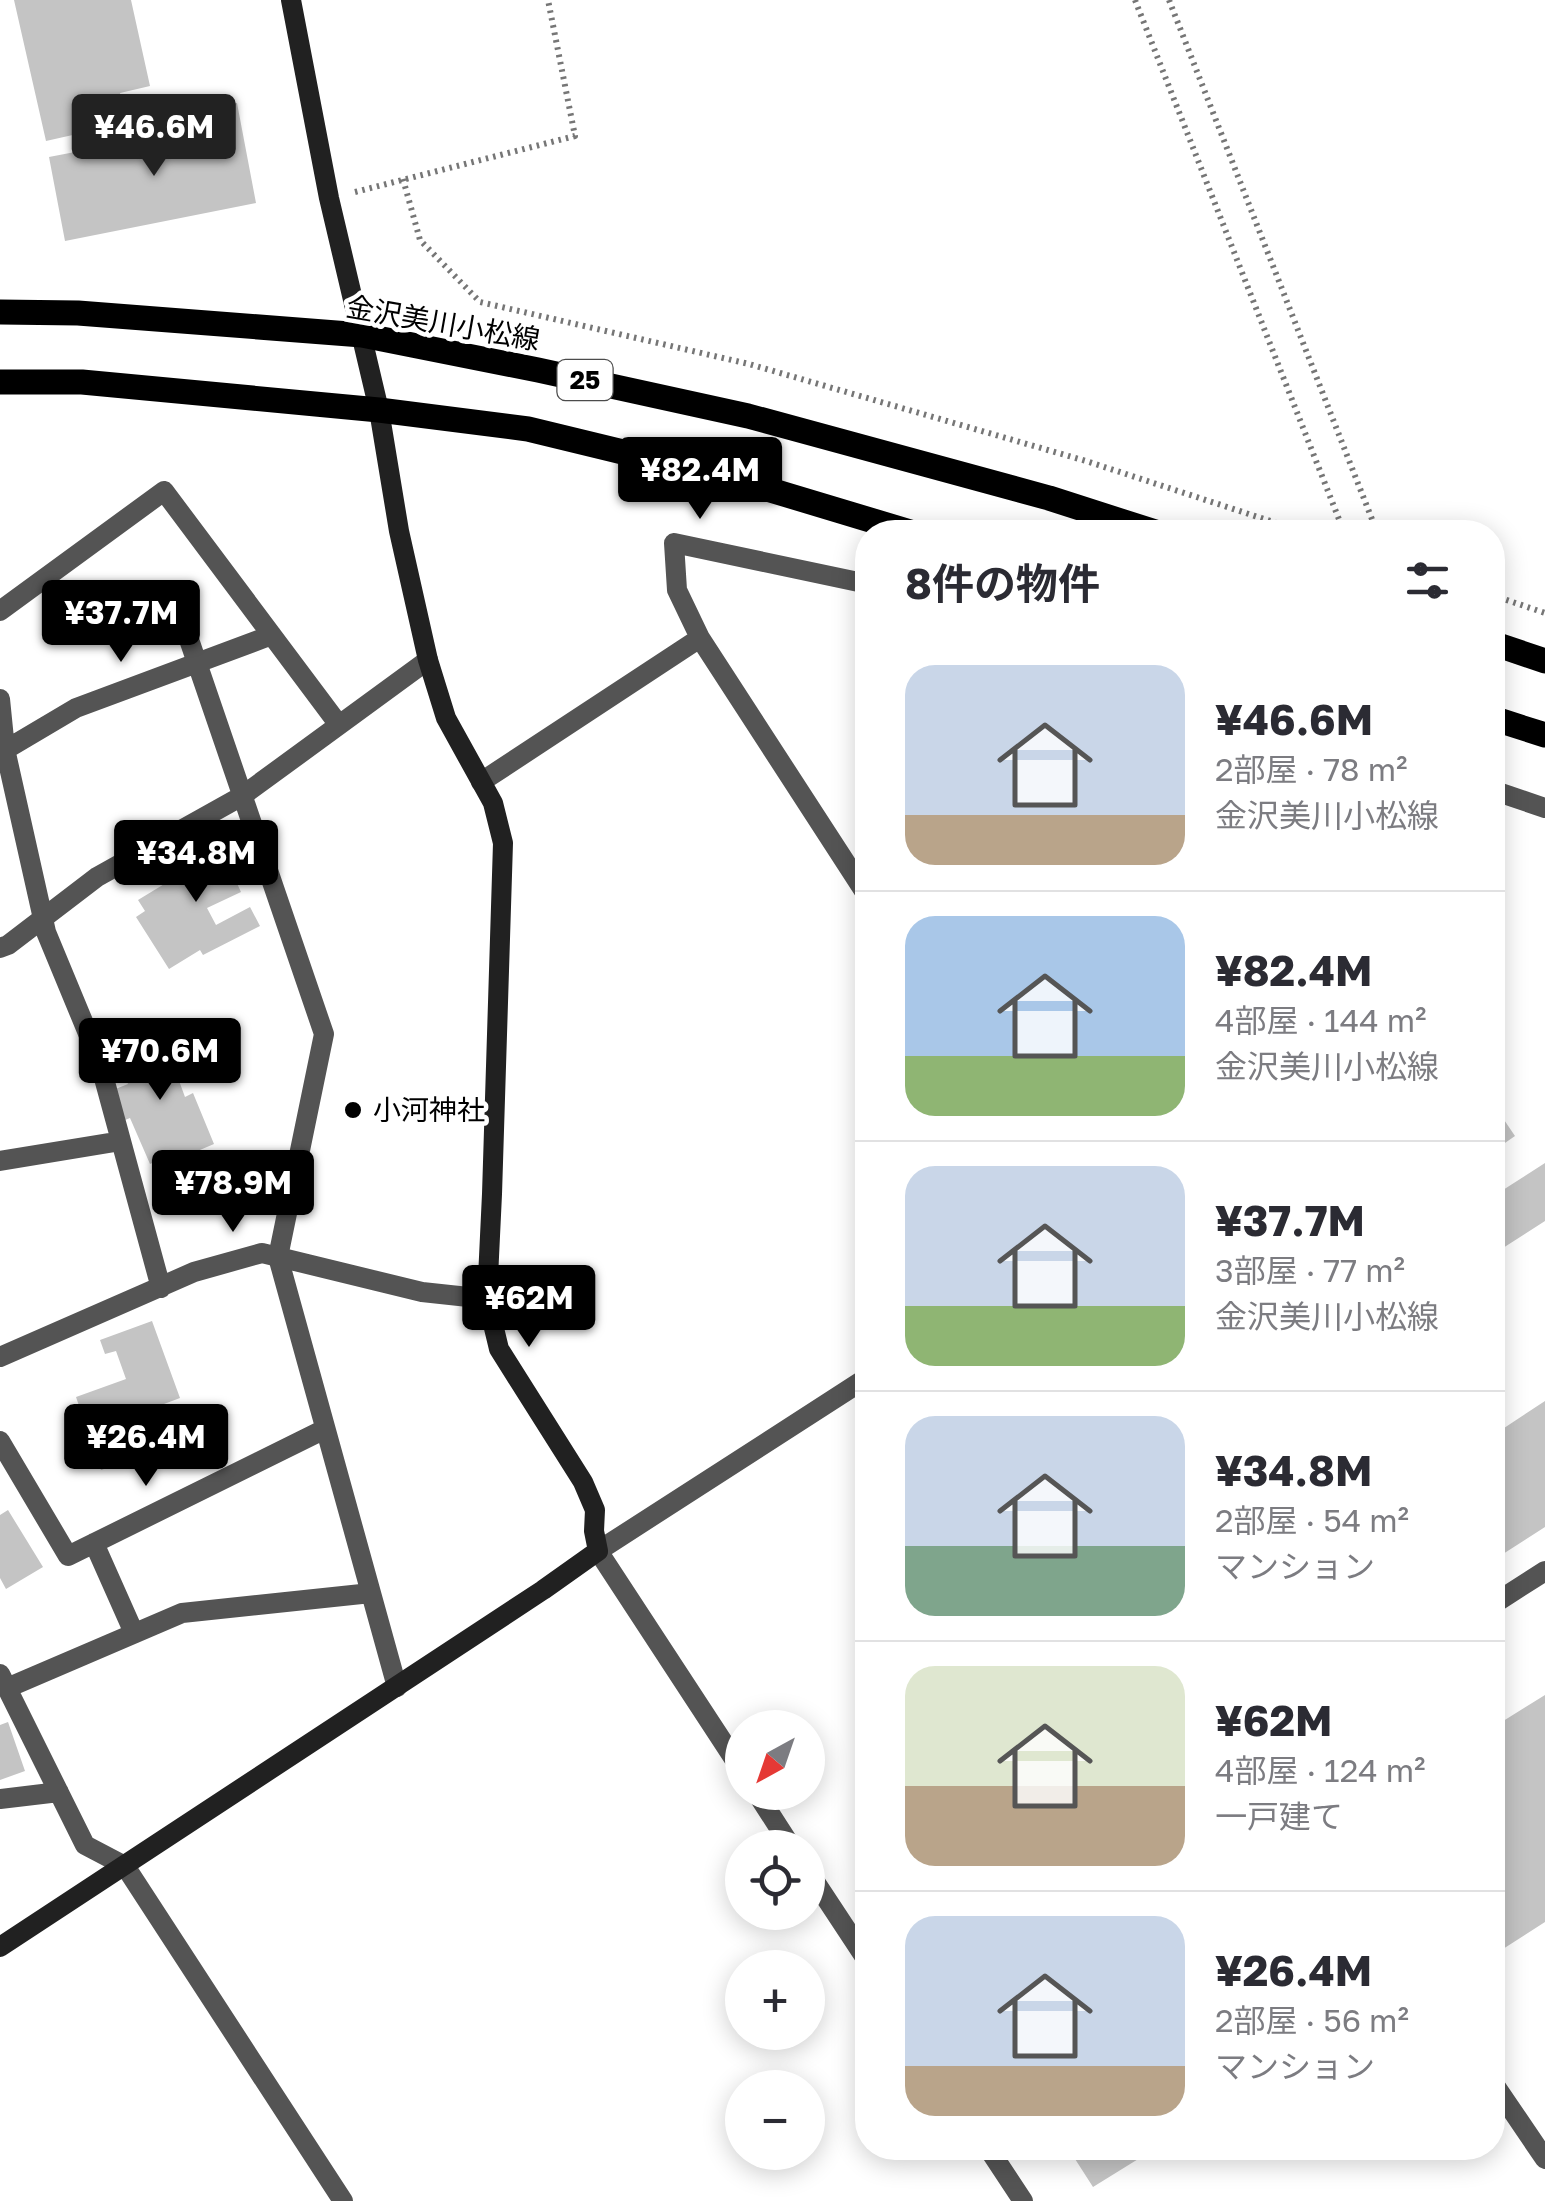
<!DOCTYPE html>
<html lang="ja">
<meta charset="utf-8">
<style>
body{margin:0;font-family:"Golos Text","Noto Sans JP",sans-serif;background:#f7f7f7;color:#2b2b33;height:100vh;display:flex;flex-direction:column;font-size:38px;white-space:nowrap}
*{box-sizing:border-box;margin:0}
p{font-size:32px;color:#7c7c81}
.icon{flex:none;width:55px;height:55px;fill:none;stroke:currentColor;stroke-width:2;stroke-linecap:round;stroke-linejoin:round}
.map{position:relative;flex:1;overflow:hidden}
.panel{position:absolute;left:855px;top:520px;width:650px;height:1640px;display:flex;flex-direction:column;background:#fff;border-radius:40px;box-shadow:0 5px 25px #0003}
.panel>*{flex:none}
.needle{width:65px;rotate:220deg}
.fabs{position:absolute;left:725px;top:1710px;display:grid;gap:20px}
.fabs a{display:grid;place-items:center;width:100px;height:100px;border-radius:50%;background:#fff;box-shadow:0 5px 25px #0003;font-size:50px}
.price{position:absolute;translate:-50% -85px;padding:0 22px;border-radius:10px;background:#000;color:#fff;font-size:32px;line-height:65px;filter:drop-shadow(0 2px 5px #0008)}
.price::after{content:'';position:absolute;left:50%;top:60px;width:30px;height:22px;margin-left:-15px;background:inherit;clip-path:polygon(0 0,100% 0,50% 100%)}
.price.selected{background:#222;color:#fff}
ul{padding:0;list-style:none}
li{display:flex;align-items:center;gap:30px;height:250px;padding:0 50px}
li+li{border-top:2px solid #e1e1e2}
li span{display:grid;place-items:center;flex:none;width:280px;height:200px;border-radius:30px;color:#555}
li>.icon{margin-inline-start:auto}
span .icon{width:120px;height:120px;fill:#fffc;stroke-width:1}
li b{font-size:42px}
h2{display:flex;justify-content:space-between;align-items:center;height:120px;padding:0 50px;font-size:42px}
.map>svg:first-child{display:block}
.building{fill:#c4c4c4}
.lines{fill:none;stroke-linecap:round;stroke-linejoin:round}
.path{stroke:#767676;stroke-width:6;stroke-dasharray:2.5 5;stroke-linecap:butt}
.street{stroke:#545454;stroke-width:20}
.secondary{stroke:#212121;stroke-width:20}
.primary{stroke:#000;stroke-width:25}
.poi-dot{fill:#000;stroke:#fff;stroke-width:4}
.labels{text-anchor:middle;stroke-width:9;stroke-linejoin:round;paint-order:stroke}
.shield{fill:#fff;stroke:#4c4c4c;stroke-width:2.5}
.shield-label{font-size:25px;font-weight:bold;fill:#000}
.street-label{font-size:28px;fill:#000;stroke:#fff}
.poi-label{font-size:28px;fill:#000;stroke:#fff;text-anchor:start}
</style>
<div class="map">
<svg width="1545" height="2201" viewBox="0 0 1545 2201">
<rect width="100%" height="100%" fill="#fff"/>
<path class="building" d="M14,0H131L150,86L120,93L126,123L46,141Z
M237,103L256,203L65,241L49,157L215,125L211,108Z
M223,830L244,872L234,877L241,892L207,908L216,925L250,907L260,926L203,955L200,950L169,969L136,917L145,911L138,900L184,872L192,885L201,879L185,854Z
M169,1034L180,1060L168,1065L174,1080L178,1078L185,1097L193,1093L214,1144L174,1161L172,1154L150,1164L130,1118L125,1120L113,1090L128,1084L116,1056L136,1048L135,1044L146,1039L148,1043Z
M1492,1102L1515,1136L1502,1145L1503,1148L1498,1151L1503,1158L1492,1165Z
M1545,1163V1221L1492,1255V1197Z
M152,1321L180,1398L132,1416L145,1455L101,1470L76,1397L126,1379L116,1351L105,1354L100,1340Z
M1545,1401V1527L1492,1561V1436Z
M8,1510L43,1567L6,1589L0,1578V1515Z
M1545,1695V1922L1492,1956V1728Z
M8,1722L25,1771L0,1780V1725Z
M1068,2148H1156L1093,2187Z"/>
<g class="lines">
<path class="path" d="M1135,0L1344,532
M1169,0L1377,532
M403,179L420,240L480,302L749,364L1086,461L1304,532
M355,192L575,136L548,0
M1492,595L1545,613"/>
<path class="street" d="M0,611L164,491L339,725
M183,622L324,1034L278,1257L397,1687
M700,638L677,590L674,543L868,584
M0,699L5,749L46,932L99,1060L161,1288
M0,753L76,708L272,635
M481,782L700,638L868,897
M1492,790L1545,808
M0,948L8,945L97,877L242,796L428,660
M0,1161L121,1141
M0,1357L194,1272L262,1253L422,1292L487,1299
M0,1441L68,1556L325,1429
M94,1543L134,1633
M1492,1605L1545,1571
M0,1674L85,1845L125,1866L343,2201
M7,1688L182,1613L371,1593
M742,1771L598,1551L868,1377
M756,1792L792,1848
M0,1799L59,1792
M808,1871L868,1962
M1492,2081L1545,2159
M988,2148L1023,2201"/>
<path class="secondary" d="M0,1947L543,1590L598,1551L594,1531L595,1510L583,1482L499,1349L487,1299L492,1194L503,843L493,803L446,718L428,660L399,531L379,410L329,198L291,0"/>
<path class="primary" d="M0,312L78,313L362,335L538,370L748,416L1049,498L1155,532
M0,382H82L379,410L528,429L734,479L910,532
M1492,643L1545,661
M1492,718L1545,735"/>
</g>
<circle class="poi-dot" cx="353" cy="1110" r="10"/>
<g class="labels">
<rect class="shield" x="557.5" y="360" width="55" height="40" rx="8"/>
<g class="shield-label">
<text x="585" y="389">25</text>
</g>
<g class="street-label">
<text transform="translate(443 323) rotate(10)" y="10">金沢美川小松線</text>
</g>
<g class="poi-label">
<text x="373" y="1120">小河神社</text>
</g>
</g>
</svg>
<div class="fabs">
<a><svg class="needle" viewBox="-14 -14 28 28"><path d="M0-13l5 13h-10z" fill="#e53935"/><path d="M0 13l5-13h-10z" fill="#7c7c81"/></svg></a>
<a><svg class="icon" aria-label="locate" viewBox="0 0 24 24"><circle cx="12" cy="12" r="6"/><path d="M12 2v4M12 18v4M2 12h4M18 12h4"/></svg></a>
<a>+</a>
<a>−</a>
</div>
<b class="price selected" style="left:154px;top:179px">¥46.6M</b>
<b class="price" style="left:700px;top:522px">¥82.4M</b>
<b class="price" style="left:121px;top:665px">¥37.7M</b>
<b class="price" style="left:196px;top:905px">¥34.8M</b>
<b class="price" style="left:160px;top:1103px">¥70.6M</b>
<b class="price" style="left:233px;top:1235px">¥78.9M</b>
<b class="price" style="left:529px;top:1350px">¥62M</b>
<b class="price" style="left:146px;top:1489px">¥26.4M</b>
<section class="panel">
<h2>8件の物件<svg class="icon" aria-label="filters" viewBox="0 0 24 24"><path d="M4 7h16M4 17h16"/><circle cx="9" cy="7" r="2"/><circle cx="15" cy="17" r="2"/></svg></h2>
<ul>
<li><span style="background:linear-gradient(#c9d6e8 75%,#b9a48a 0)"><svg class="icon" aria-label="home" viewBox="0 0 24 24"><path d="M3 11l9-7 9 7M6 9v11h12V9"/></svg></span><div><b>¥46.6M</b><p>2部屋 · 78 m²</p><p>金沢美川小松線</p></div></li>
<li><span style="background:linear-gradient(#a9c7e8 70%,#8fb573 0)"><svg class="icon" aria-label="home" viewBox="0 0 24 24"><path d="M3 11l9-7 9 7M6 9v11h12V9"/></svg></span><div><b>¥82.4M</b><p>4部屋 · 144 m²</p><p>金沢美川小松線</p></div></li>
<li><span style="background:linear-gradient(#c9d6e8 70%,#8fb573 0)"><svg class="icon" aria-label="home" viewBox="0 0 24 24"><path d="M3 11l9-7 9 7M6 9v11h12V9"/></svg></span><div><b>¥37.7M</b><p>3部屋 · 77 m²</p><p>金沢美川小松線</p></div></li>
<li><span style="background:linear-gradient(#c9d6e8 65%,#7fa58c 0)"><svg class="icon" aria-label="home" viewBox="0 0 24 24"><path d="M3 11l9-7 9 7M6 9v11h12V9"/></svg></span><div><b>¥34.8M</b><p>2部屋 · 54 m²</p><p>マンション</p></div></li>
<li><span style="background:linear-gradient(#dfe7d0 60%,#b9a48a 0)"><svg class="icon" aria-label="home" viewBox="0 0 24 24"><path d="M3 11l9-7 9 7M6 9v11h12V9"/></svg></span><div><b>¥62M</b><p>4部屋 · 124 m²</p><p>一戸建て</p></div></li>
<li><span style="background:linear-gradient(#c9d6e8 75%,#b9a48a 0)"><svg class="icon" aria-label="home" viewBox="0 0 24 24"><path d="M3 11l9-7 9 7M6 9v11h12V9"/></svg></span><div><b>¥26.4M</b><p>2部屋 · 56 m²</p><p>マンション</p></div></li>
</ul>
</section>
</div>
